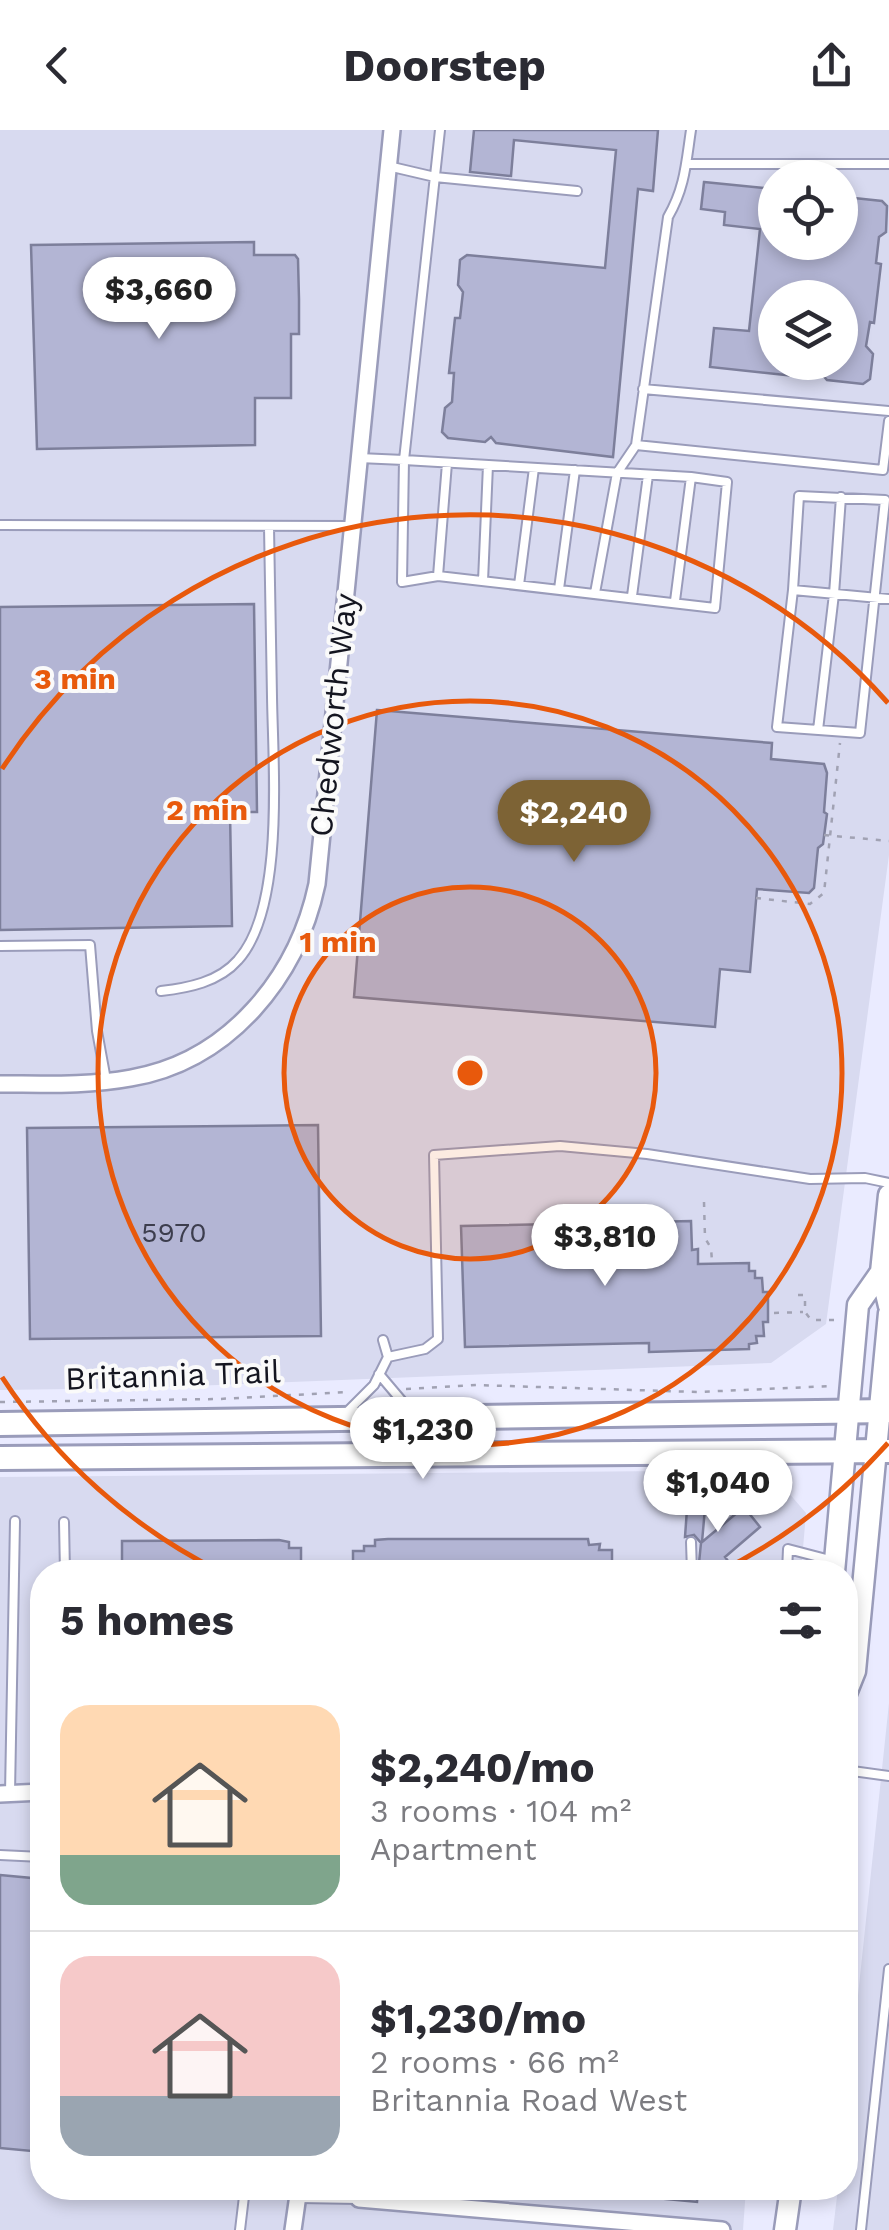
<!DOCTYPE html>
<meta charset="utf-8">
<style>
body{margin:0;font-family:"Work Sans",sans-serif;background:#f2f2f3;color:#2b2b33;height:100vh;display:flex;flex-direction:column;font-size:38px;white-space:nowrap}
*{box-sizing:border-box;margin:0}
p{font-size:32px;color:#7c7c81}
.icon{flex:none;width:55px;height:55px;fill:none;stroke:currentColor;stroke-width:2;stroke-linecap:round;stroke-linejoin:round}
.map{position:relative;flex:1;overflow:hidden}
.details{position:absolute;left:30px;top:1430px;width:828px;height:640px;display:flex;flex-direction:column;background:#fff;border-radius:40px;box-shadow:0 5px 15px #0003}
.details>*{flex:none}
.controls{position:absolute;left:758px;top:30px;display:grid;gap:20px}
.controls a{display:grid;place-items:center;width:100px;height:100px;border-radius:50%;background:#fff;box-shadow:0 5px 15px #0003;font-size:50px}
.price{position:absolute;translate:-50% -85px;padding:0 22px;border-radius:35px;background:#fff;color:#222;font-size:32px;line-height:65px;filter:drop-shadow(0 2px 5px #0008)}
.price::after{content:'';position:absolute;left:50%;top:60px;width:30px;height:22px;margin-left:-15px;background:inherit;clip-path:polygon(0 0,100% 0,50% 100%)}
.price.selected{background:#7d6335;color:#fff}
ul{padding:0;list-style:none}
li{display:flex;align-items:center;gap:30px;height:250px;padding:0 30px}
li+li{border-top:2px solid #e1e1e2}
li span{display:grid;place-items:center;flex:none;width:280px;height:200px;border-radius:30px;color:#555}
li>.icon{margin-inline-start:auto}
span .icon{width:120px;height:120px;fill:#fffc;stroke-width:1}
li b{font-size:42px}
h2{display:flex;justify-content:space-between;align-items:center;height:120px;padding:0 30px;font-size:42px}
header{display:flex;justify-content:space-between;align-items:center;height:130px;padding:0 30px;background:#fff;font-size:45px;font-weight:700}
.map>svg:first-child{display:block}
.built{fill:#d8daf0;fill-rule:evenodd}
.building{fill:#b3b5d4;stroke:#7d7f9b;stroke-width:2.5;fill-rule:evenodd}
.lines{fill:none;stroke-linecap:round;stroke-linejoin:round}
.service-casing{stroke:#9a9cba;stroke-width:12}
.minor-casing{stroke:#9a9cba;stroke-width:20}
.tertiary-casing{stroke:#9a9cba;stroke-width:25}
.secondary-casing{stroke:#9a9cba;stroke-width:28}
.path{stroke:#a1a2b3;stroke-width:2.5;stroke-dasharray:5 8;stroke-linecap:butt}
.service{stroke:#fff;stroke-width:8}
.minor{stroke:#fff;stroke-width:15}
.tertiary{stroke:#fff;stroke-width:20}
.secondary{stroke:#fff;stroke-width:22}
.ring{fill:none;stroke:#e8590c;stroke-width:5}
.labels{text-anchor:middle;stroke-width:8;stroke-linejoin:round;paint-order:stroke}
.number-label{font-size:28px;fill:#3c3d4d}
.street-label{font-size:32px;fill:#141520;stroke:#fafafa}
.centre{fill:#e8590c;stroke:#fafafa;stroke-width:5}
.ring-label{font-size:30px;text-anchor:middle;font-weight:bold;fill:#e8590c;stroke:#fafafa;stroke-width:8;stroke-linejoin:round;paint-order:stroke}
</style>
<header><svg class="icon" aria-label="back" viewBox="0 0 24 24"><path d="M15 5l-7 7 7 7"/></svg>Doorstep<svg class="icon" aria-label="share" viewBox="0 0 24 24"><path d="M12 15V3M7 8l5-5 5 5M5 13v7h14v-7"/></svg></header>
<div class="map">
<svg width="889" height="2100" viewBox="0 0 889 2100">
<rect width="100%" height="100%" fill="#eaebff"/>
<path class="built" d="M0,0H889V725L826,1194L771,1233L141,1258L0,1260ZM775,48H840V112H775ZM775,168H840V232H775Z
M769,1340L806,1383L801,1442H42V2058H746L743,2100H0V1347Z
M889,1573V2100H833L838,2058H845V1988Z"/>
<path class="building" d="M474,0H658L653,61L638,59L613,327L496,313L491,307L485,312L448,308L442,302L445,278L452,272L454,243H449L455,188H460L463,162L458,155L460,130L467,125L605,138L616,20L514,10L511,46L470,42Z
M704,52L775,59V112H840V71L845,67L882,71L887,76L886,102L879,107L876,133L881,134L874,193L870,192L866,216L873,224L870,249L863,254L827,250L821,243L813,248L710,237L714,198L749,201L760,99L724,95L725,82L701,79ZM775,168H840V232H775Z
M254,112V125H295L298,129L299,169V204H291V268H255V315L37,319L31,115Z
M254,474L257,682H230L232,796L0,800V477Z
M377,580L772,613L771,629L824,634L827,643L824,682L827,684L823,714L818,718L814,758L809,763L757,759L750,842L720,839L715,897L354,867Z
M318,995L321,1206L30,1209L27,998Z
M691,1091L692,1120L698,1119V1134L749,1133V1141H755V1148H762L763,1162H768V1192H763L764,1206H756L757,1213L749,1214V1219L649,1222V1213L465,1217L461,1096Z
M688,1365L706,1367L702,1412L744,1377L760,1397L725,1427L731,1435L723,1442H706L699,1433L701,1413L694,1405L685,1407Z
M388,1409H588L589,1415L600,1414L599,1420H612V1442H353V1421H364V1416H375V1410Z
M279,1410L289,1412V1418H301V1442H122V1411Z
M0,1745L42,1749V2022L0,2018Z
M635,2058H698L697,2072L635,2066Z"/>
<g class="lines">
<g class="service-casing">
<path id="service" d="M689,34H889
M388,36L435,47L577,61
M643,259L889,281
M636,315L883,340L889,291
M359,328L404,330L691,347L727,352L715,478L438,446L402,452L404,330L440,0
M799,366L885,370L860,603L777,597L793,460Z
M0,395L352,396
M438,446L447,333
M483,451L488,335
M519,455L534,338
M559,459L575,340
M793,460L889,469
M595,463L617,343L636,315L668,87C685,58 686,33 691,0
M632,466L648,345
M675,471L691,347
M818,600L834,464L841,367
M0,816L90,815L97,901L106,950
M161,861C188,858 219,852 238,830C285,778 273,635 272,567C271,510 270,454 269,397
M383,1210L388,1227
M379,1244L412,1283
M345,1284L374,1255L388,1227L425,1219L438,1209L434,1025L560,1016L647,1024L810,1049L865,1048L889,1053
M64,1392L65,1442
M691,1412L692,1442
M787,1442L788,1419L834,1431
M845,1640L889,1646
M10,1663L15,1391
M0,1725L42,1727
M299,2068L359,2069
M240,2100L245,2058
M861,2100L889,1839"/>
</g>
<g class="minor-casing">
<path id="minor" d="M0,954C44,954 88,956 131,948C229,931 297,848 317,754L392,0
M0,1664L42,1662
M360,2058L359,2069L722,2100
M293,2100L299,2058"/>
</g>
<g class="tertiary-casing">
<path id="tertiary" d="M889,1065L881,1142L889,1176
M834,1442L858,1175L881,1142
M845,1566L855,1541L889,1183
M785,2100L791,2058"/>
</g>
<g class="secondary-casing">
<path id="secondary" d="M0,1294L889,1281
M0,1328L889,1321"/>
</g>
<path class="path" d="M824,705L889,711
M756,768L810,774L824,763L840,613
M704,1072L705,1108L711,1118L712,1131
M798,1165H805V1182L811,1190H840
M774,1183L803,1182
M406,1259L476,1255L698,1262L833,1256
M0,1272L219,1269L348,1262"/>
<use href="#service" class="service"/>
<use href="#minor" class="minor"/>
<use href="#tertiary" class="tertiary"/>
<use href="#secondary" class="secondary"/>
</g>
<circle cx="470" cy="943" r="186" fill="#e8590c" fill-opacity=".12"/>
<g class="ring">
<circle cx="470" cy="943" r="186"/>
<circle cx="470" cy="943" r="372"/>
<path d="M888 1313A558 558 0 0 1 719 1442M221 1442A558 558 0 0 1 2 1247M2 639A558 558 0 0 1 888 573"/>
</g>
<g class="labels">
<g class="number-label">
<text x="174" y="1112">5970</text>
</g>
<g class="street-label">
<text transform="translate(333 585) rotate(-84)" y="11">Chedworth Way</text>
<text transform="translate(173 1245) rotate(-2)" y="11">Britannia Trail</text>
</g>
</g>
<circle cx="470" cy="943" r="15" class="centre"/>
<g class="ring-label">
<text x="75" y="559">3 min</text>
<text x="207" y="690">2 min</text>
<text x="338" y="822">1 min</text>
</g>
</svg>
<div class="controls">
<a><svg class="icon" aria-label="locate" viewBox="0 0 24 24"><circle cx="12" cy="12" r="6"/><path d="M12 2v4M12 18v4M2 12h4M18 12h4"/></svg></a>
<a><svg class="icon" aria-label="layers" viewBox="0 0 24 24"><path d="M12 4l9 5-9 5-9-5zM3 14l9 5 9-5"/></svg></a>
</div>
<b class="price" style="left:159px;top:212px">$3,660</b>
<b class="price selected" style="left:574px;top:735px">$2,240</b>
<b class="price" style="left:605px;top:1159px">$3,810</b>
<b class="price" style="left:423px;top:1352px">$1,230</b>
<b class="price" style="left:718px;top:1405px">$1,040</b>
<section class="details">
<h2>5 homes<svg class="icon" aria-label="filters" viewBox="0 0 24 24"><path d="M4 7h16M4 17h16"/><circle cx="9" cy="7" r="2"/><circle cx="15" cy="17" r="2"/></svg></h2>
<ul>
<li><span style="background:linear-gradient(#ffd9b3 75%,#7fa58c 0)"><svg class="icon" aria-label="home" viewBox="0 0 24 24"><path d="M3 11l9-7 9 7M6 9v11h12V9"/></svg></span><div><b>$2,240/mo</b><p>3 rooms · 104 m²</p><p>Apartment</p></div></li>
<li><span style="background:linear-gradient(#f6c9c9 70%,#9aa5b1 0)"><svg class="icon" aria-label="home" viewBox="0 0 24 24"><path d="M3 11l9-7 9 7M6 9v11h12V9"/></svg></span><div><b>$1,230/mo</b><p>2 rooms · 66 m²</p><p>Britannia Road West</p></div></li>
</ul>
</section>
</div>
